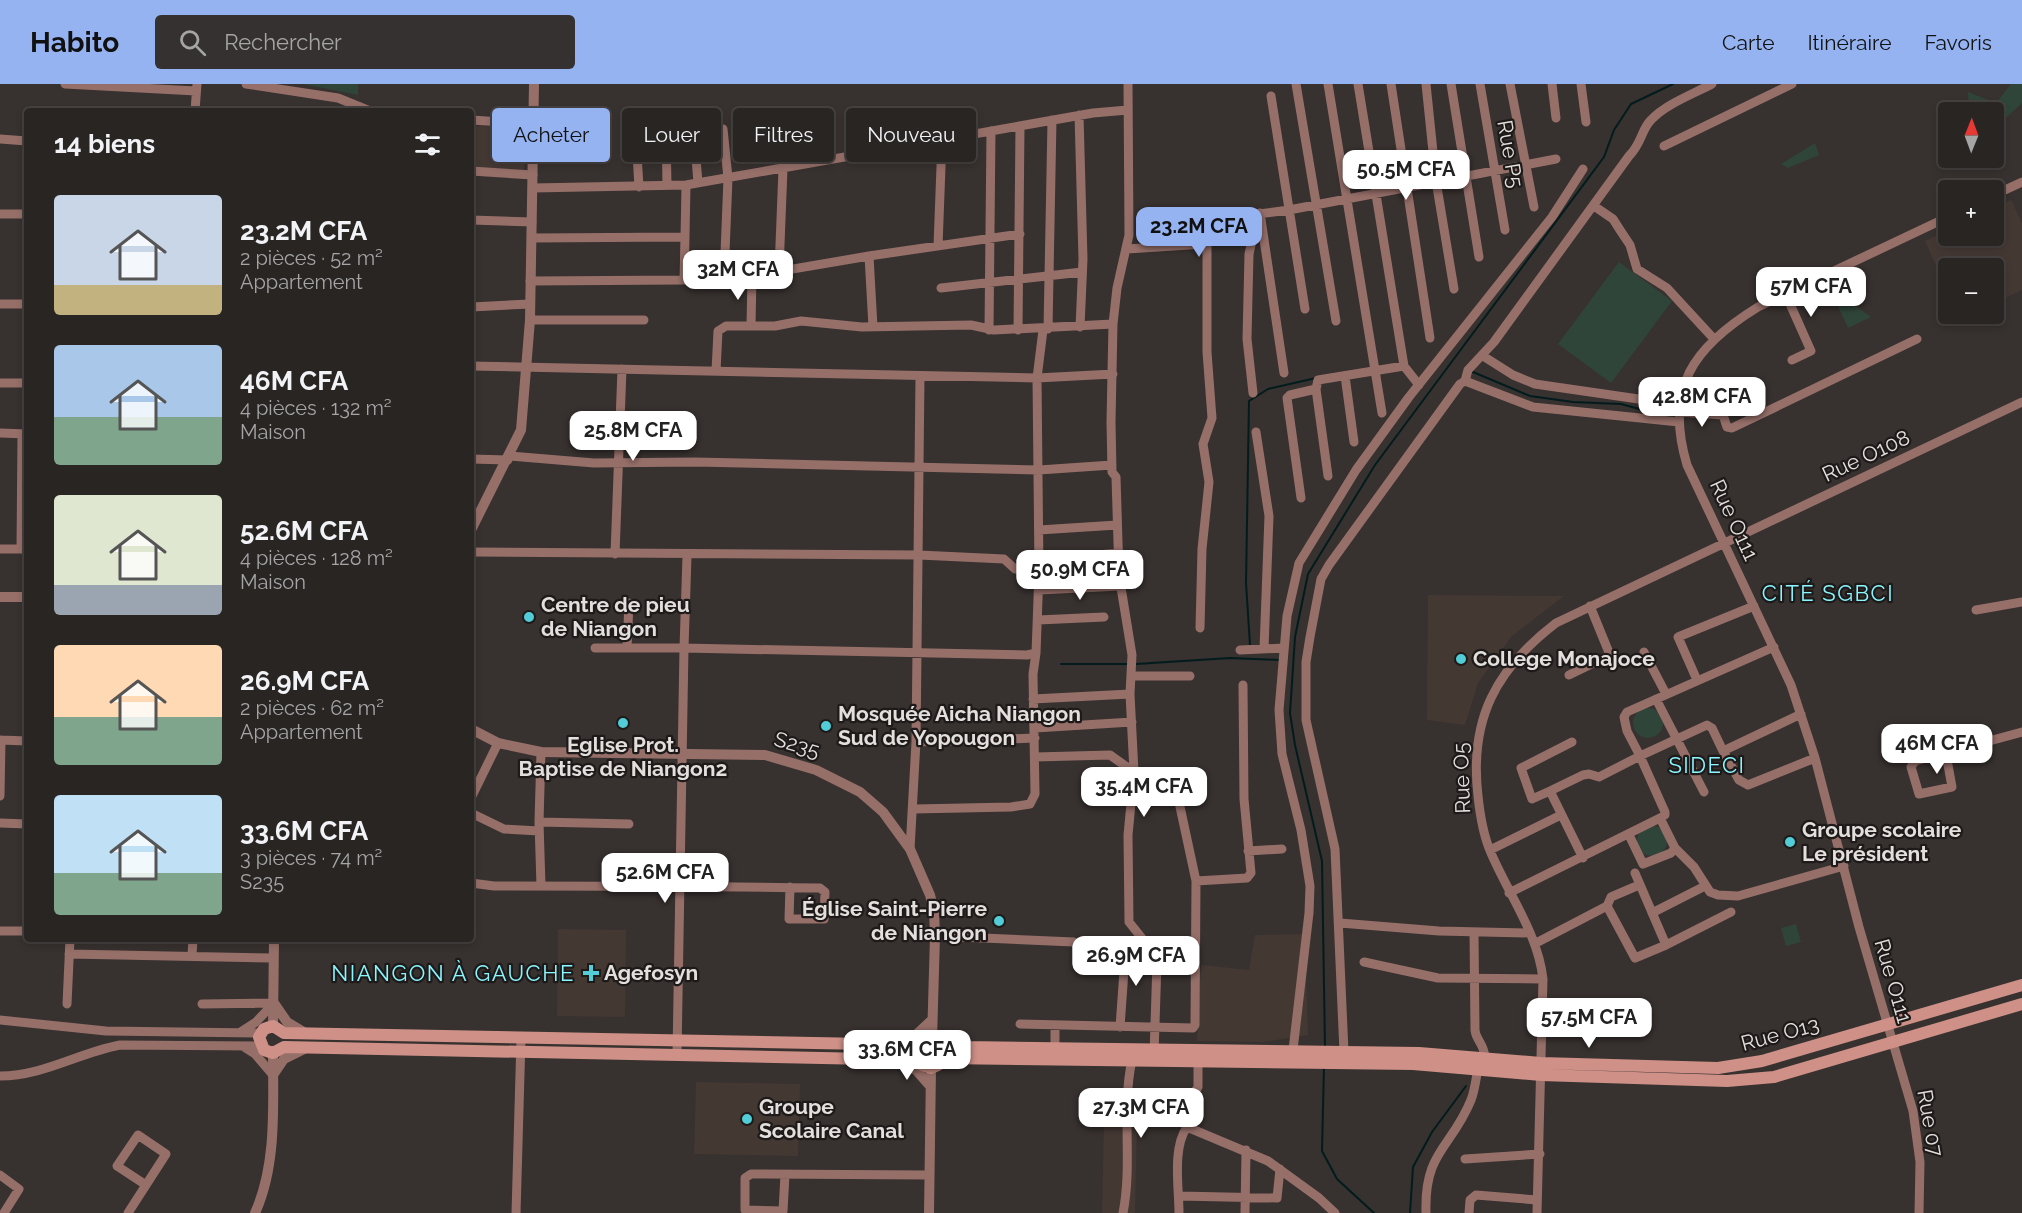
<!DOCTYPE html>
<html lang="fr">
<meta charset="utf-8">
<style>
body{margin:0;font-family:Raleway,sans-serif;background:#353130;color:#f1f3f6;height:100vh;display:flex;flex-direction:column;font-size:22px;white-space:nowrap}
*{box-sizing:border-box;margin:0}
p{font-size:20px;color:#a5a5a6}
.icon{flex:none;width:33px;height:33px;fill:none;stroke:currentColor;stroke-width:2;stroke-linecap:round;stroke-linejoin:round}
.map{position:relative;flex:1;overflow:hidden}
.sheet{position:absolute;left:24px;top:24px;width:450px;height:834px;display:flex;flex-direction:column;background:#292523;border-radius:6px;box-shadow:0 3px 9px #0003,0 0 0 2px #454241}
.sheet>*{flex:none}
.banner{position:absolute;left:492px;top:24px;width:570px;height:54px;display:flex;gap:12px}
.needle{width:39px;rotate:1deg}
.tools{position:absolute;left:1938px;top:18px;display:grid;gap:12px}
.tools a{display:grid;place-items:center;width:66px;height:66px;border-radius:6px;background:#292523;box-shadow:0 3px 9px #0003,0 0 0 2px #454241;font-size:30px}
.price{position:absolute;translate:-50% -51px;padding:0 14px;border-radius:12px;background:#fff;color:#222;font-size:20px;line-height:39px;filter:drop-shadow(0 2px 3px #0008)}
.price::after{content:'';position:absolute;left:50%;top:36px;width:18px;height:14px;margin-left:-9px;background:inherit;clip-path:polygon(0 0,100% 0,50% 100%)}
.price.on{background:#95b2f1;color:#111}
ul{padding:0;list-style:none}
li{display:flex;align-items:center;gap:18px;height:150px;padding:0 30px}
li span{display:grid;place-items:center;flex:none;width:168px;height:120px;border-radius:6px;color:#555}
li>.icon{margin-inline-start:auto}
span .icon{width:72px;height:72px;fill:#fffc;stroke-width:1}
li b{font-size:26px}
h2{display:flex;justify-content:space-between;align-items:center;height:72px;padding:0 30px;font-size:26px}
.chip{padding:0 21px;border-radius:6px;background:#292523;box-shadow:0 3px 9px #0003,0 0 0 2px #454241;font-size:21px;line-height:54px}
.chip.on{background:#95b2f1;color:#111}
header{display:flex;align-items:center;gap:36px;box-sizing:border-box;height:84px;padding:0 30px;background:#95b2f1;color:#111}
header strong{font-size:28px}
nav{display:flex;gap:33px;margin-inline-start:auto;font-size:21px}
.search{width:420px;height:54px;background:#353130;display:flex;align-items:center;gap:15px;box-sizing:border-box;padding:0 21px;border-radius:6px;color:#a5a5a6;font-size:22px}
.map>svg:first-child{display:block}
.built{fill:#443833}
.green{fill:#304539}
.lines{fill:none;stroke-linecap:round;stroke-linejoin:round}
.stream{stroke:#021c1d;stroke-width:2}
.minor{stroke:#966f69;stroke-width:9}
.tertiary{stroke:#966f69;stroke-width:10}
.secondary{stroke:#ce9087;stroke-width:12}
.poi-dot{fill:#52ccd6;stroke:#1d1a19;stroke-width:2}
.labels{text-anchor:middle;stroke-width:4.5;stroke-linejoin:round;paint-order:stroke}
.street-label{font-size:21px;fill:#e3dfdd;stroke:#1d1a19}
.poi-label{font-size:21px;font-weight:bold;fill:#e3dfdd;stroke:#1d1a19;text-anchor:start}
.neighbourhood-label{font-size:22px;letter-spacing:1.5px;fill:#8af5fe;stroke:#1d1a19}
</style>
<header>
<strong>Habito</strong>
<div class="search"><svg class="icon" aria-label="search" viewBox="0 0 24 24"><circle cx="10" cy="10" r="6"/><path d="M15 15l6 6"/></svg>Rechercher</div>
<nav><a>Carte</a><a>Itinéraire</a><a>Favoris</a></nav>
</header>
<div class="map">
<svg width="2022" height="1129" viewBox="0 0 2022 1129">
<rect width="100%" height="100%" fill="#37312f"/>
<path class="built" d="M471,42L525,43L524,90L471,88Z
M2011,116L2022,139V206L1994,219V184H1948V208L1925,157L1948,146V152H1994V124Z
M1428,511L1564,512L1512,552L1478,599L1465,641L1427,636Z
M558,845L626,846L625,933L557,932Z
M1305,850L1308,951L1263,958L1197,957L1201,881L1249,886L1255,851Z
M696,998L800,1000L798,1072L694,1070Z
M1104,1038L1137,1039L1135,1129H1102Z"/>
<path class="green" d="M303,0H358V11Z
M2011,0H2022V19L1994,45V28H1969L1968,8L1996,19Z
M1815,59L1819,71L1788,84L1781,80Z
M1619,178L1672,217L1611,299L1558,260Z
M1839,210L1871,233L1848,244L1837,220Z
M1633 639a15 15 0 1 1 30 0a15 15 0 1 1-30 0Z
M1637 757a15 15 0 1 1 30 0a15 15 0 1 1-30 0Z
M1796,840L1801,858L1786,862L1781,844Z"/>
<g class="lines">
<path class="stream" d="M1473,288L1530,312L1573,318L1621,320L1654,329
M1250,561L1246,499L1249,317L1268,305L1316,294
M1061,580H1130
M1136,580L1230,574L1280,576
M1325,964L1322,777L1295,661L1290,629L1295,553L1308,490L1375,381L1604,73L1614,46L1631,20L1673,0
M1324,982L1322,1067L1337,1095L1374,1129
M1410,1129L1413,1083L1432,1048L1466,1002"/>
<path class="minor" d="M65,0L196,7
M246,0L338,14L370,27
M1128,0L1129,151L1117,204L1113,240L1111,338L1112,388L1116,393L1119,491L1132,571L1130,610L1134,688L1128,751L1129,838L1153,868L1157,878L1154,971
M1296,0L1336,237
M1328,0L1382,329
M1358,0L1404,282
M1391,0L1430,254
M1426,0L1436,97L1454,205
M1451,0L1479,173
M1480,0L1505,146
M1510,0L1534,123
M1552,0L1556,34
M1581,0L1586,38
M1271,12L1305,225
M195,27L197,0
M1079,31L1083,175L1080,243
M471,36L534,40
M635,37L639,103
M723,45L728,94L724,194
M694,49L698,99
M666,50L667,101
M0,55L27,57
M1664,62L1792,0
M471,87L533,91
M533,104L686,101L1093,29L1128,26
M1994,111L2022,98
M1594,122L1613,135L1620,146L1630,161L1637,185L1667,204L1714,255
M1252,129L1254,148L1249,170L1247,255L1253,309
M1260,129L1284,289
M0,130H27
M471,136L532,138
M532,154L685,153L686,101
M938,162L942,56
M1127,165L1204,160L1214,136L1289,126L1556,75
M869,172L873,243
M779,186L783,85
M684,196L685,153
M530,197L684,196L752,192L869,172L1020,150
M941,204L1082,188
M1786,211L1811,267L1792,276
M0,220H27
M471,223L530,220
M530,236H644
M751,242L752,192
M1048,245L1052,36
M989,246L991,47
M1018,246L1020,42
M1483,272L1513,291L1535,300L1680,321
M471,282L1037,294L1113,290
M716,287L718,247L726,242H775L801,237L862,243L971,241L994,246L1113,240
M1345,292L1354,358
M1465,297L1468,286L1494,258L1629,72C1642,59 1641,46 1651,36C1666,20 1693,10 1712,0
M0,299H27
M1679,328L1723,331L1727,343L1732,344L1917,255
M1256,348L1269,432L1264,565
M0,349L27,350
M510,372L594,379L695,378L1039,386L1112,381
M471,375L508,376
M1328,392L1316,305L1318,296L1404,282L1419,301
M1301,414L1287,314L1290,311L1316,305
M1039,446L1117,441
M0,465H27
M21,465L22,350
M471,468L919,471L1004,475L1015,485L1039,488
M615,470L622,285
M687,472L684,564L1027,571L1036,569L1039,488L1037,294L1043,246
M1039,476L1120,469
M1039,506L1120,502
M1976,526L2022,518
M1038,536L1104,533
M1200,544L1202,465L1209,398L1203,360L1212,334L1207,268V156
M1774,563L1627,628L1624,633L1627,647L1640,672L1707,641L1712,644L1723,667L1801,630
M595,564H684L677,970
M627,564L629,519
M1240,566L1284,564
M1644,568L1666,610
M1569,591L1610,571L1590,522
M1131,592H1190
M1697,596L1678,553L1754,522
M1033,615L1130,610
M1656,615L1704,708
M1035,644L1132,638
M0,656L27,657
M916,658L1035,654
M1572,658L1521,684L1532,715L1550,707L1583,774
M1723,667L1739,696L1748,701L1815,674
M541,668L539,738L541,802
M1946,670L1952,703L1919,710L1911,683L1915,677L2022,648
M1550,707L1583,691L1589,690L1599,693L1640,672L1665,728V731L1660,734
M0,712L1,656
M471,714L498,659
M914,725L1011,723L1030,720L1035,710L1033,590L1036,569
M471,729L504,745L539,747
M539,738L629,740
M0,739L27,740
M1629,751L1643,780L1671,769L1675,764
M910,765L916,658L920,292
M1490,766L1561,731
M1248,767L1282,765
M1635,789L1666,861L1731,828
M1196,797L1247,794L1251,789L1244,715L1243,601
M471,799L494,802C603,802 711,802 820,804L825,808L824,835H789L790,803
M1509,809L1660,734L1675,764L1694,783L1710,808L1718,811L1738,812L1844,782
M1607,822L1635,874L1666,861
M1652,829L1705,802
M1340,839L1439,847L1530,849
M0,847H27
M1474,848L1475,946C1476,957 1485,960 1485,975
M935,852L1074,858
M1536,859L1607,822L1611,813L1639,801
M69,870L273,874
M192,871L193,855
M1364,878L1438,894L1543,895
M67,920L70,855
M202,920L274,919
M0,936L106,947L261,949
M1020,940L1193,944L1195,941L1196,797L1179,718L1165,704L1134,688L1110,671L1035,673
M1120,943L1126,859L1141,854
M239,949L256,938L274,919
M244,963L255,970L273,991
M1055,964V942
M1293,966L1309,829L1310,802L1301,746L1282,670L1279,626L1287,532L1299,479L1356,386L1409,313L1552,133L1583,85
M1344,968L1335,765L1306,636V578L1310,553L1321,495L1329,481L1460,300L1465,297L1533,323L1679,338
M1198,977V1003L1183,1026L1187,1043L1268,1077L1319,1114L1335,1129
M0,992C43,992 78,969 120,961L260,962
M1465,1075L1540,1070
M0,1091L19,1105L4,1129
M785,1091L783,1127L745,1126V1094L751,1090L929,1091
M1179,1112L1277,1114L1280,1085
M128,1129L166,1070L138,1051L117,1082L146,1101
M516,1129L521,955
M1123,1129C1133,1078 1121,1026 1132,976
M1179,1129C1179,1104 1172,1064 1187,1043
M1245,1129L1246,1066
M1426,1129C1424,1067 1451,1065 1471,1016C1475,1006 1476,994 1478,984
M1469,1129L1470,1116L1476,1111L1537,1116
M1537,1129L1543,895C1538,850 1509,811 1491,769C1483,751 1480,731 1478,712C1469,635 1496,585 1556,539L2022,318
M1919,1129L1920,1078L1913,1027L1859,843L1815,674L1791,601L1687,381C1664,304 1693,263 1758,223L1948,133"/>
<path class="tertiary" d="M471,446L521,346L530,236L534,0
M0,513H27
M471,645L498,659L541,668L765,671L816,686L860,708L883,728L910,765L930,811L934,826L935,852L932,956
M274,919L287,938L307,950
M273,942L274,855
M898,959L917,950L932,936
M900,975L917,987L930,1002
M273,991L284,975L306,964
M255,1129C277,1081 273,1021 273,969
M929,1129L931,984"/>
<path class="secondary" d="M916,970L920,980L931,984L938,981L944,968
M943,974L1413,980L1541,991L1727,997L1774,993L2022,920
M917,976L284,963L273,969L264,966L259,953L264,945L273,942L284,949L918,961L932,956L941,961L966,963L1419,969L1541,979L1718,984L1762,977L2022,901"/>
</g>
<g class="poi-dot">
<circle cx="529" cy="533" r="6"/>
<circle cx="1461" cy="575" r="6"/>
<circle cx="623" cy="639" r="6"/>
<circle cx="826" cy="642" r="6"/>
<circle cx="1790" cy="758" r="6"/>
<circle cx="999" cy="837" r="6"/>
<path d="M588 880h6v6h6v6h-6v6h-6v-6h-6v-6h6z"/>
<circle cx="747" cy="1035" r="6"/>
</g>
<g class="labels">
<g class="street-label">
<text transform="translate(1510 70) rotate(80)" y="7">Rue P5</text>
<text transform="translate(1866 372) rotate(-25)" y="7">Rue O108</text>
<text transform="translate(1734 436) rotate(65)" y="7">Rue O111</text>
<text transform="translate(797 661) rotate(16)" y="7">S235</text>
<text transform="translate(1462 694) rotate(-92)" y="7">Rue O5</text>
<text transform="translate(1893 897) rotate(74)" y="7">Rue O111</text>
<text transform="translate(1780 950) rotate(-15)" y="7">Rue O13</text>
<text transform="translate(1930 1039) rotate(80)" y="7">Rue 07</text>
</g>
<g class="poi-label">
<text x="541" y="528">Centre de pieu<tspan x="541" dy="24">de Niangon</tspan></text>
<text x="1473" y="582">College Monajoce</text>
<text x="838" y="637">Mosquée Aicha Niangon<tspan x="838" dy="24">Sud de Yopougon</tspan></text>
<text x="623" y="668" text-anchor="middle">Eglise Prot.<tspan x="623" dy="24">Baptise de Niangon2</tspan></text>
<text x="1802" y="753">Groupe scolaire<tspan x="1802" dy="24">Le président</tspan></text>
<text x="987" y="832" text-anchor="end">Église Saint-Pierre<tspan x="987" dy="24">de Niangon</tspan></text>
<text x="604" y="896">Agefosyn</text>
<text x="759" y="1030">Groupe<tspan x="759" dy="24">Scolaire Canal</tspan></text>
</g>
<g class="neighbourhood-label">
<text x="1828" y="517">CITÉ SGBCI</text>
<text x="1707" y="689">SIDECI</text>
<text x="453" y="897">NIANGON À GAUCHE</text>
</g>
</g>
</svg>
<div class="tools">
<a><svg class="needle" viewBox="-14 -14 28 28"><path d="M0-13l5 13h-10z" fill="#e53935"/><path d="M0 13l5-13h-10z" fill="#a5a5a6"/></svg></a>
<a>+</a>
<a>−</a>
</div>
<b class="price" style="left:1406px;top:117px">50.5M CFA</b>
<b class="price on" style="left:1199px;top:174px">23.2M CFA</b>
<b class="price" style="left:738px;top:217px">32M CFA</b>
<b class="price" style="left:1811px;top:234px">57M CFA</b>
<b class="price" style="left:1702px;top:344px">42.8M CFA</b>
<b class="price" style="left:633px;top:378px">25.8M CFA</b>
<b class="price" style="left:1080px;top:517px">50.9M CFA</b>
<b class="price" style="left:1937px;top:691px">46M CFA</b>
<b class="price" style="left:1144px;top:734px">35.4M CFA</b>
<b class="price" style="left:665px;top:820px">52.6M CFA</b>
<b class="price" style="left:1136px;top:903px">26.9M CFA</b>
<b class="price" style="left:1589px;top:965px">57.5M CFA</b>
<b class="price" style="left:907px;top:997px">33.6M CFA</b>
<b class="price" style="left:1141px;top:1055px">27.3M CFA</b>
<div class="banner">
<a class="chip on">Acheter</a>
<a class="chip">Louer</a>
<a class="chip">Filtres</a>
<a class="chip">Nouveau</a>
</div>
<section class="sheet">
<h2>14 biens<svg class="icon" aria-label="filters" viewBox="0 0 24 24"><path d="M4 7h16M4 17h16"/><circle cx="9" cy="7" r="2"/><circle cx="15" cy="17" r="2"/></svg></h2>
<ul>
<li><span style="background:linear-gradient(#c9d6e8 75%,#c2b280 0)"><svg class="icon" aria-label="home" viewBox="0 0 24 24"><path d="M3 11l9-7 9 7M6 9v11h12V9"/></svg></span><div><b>23.2M CFA</b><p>2 pièces · 52 m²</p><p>Appartement</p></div></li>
<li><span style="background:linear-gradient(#a9c7e8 60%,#7fa58c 0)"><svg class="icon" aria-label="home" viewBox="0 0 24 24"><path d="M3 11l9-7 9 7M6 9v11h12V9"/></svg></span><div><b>46M CFA</b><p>4 pièces · 132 m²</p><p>Maison</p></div></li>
<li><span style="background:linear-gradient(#dfe7d0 75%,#9aa5b1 0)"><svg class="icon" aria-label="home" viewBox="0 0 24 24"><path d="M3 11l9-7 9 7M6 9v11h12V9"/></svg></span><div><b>52.6M CFA</b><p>4 pièces · 128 m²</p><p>Maison</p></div></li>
<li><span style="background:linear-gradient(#ffd9b3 60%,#7fa58c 0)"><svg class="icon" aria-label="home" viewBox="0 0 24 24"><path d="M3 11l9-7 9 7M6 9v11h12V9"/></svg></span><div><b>26.9M CFA</b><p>2 pièces · 62 m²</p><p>Appartement</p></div></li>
<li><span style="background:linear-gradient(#bfe0f5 65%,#7fa58c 0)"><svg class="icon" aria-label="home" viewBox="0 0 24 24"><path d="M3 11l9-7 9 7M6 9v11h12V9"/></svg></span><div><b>33.6M CFA</b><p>3 pièces · 74 m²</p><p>S235</p></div></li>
</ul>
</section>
</div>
